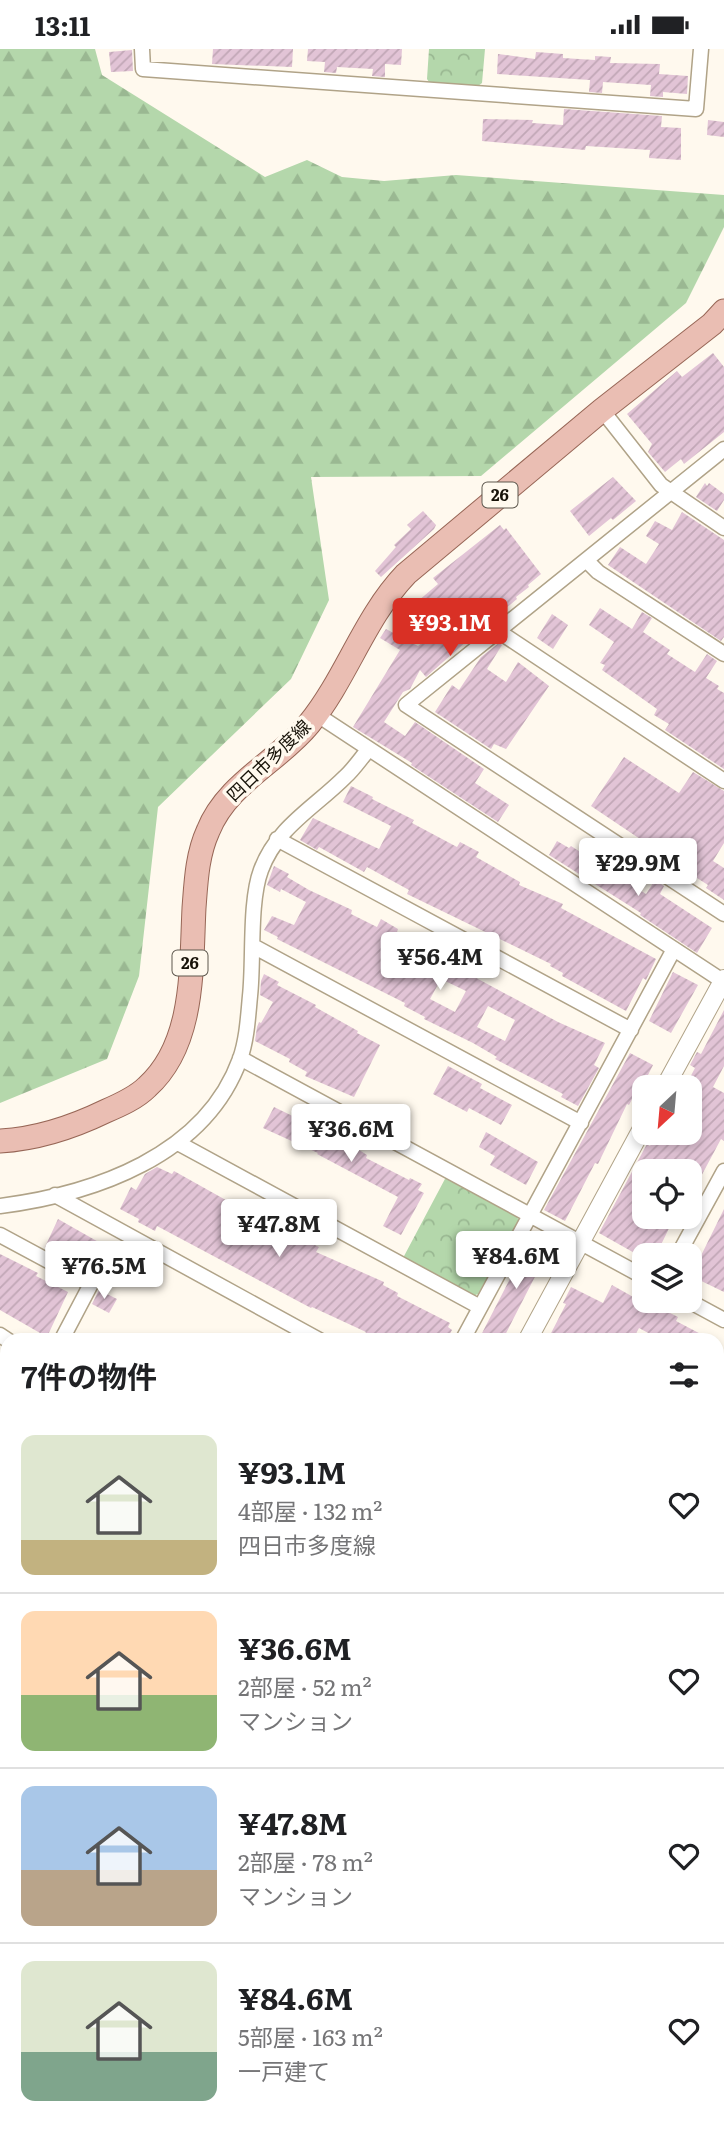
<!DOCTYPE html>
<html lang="ja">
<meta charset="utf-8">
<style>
body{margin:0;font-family:Literata,"Noto Sans JP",serif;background:#f6f6f6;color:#202124;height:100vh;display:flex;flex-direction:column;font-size:26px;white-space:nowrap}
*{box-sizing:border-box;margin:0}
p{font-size:23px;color:#757577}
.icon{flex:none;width:38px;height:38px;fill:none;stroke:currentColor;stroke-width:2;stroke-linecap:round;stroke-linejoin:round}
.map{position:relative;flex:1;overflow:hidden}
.sheet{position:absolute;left:0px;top:1284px;width:724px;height:800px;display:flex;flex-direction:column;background:#fff;border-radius:21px 21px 0 0;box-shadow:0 4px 10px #0003}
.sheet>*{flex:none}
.needle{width:46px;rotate:206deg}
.tools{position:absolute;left:632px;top:1026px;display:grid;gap:14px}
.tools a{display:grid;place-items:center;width:70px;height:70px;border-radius:14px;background:#fff;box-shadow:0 4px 10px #0003;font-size:35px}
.price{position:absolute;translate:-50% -60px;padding:0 16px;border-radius:7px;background:#fff;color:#222;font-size:23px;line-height:46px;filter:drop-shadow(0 2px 4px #0008)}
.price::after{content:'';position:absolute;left:50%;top:42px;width:21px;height:16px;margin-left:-10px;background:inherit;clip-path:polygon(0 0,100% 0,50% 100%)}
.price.selected{background:#d93025;color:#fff}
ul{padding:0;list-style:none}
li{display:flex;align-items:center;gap:21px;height:175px;padding:0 21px}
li+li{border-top:2px solid #e0e0e0}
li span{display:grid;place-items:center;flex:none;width:196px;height:140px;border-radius:14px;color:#555}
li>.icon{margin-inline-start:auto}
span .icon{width:84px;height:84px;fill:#fffc;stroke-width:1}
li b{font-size:30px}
h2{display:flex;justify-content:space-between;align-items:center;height:84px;padding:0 21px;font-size:30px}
.status{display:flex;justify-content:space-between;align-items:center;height:49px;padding:0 35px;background:#fff;direction:ltr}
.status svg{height:19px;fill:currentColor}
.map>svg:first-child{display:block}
.forest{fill:url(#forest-firs)}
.park{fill:url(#park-crowns)}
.water{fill:url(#water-waves);stroke:#7186b1;stroke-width:2}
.building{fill:url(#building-hatch);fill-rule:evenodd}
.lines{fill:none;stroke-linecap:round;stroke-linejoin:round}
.minor-casing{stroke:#b0a388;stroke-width:17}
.tertiary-casing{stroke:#b0a388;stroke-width:20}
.primary-casing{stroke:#976656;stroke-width:25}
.minor{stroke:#fff;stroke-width:14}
.tertiary{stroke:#fff;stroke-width:18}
.primary{stroke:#eabeb3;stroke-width:23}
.labels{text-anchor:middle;stroke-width:7;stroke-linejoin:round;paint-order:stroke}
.shield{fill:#fff9ee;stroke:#5d574d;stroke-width:2}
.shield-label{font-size:16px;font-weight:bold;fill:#171208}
.street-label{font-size:18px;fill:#171208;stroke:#fff9ee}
</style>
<div class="status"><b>13:11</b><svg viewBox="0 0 49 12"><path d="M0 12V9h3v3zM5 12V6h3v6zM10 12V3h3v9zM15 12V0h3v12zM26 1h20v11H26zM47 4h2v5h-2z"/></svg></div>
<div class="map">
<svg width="724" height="2083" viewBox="0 0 724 2083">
<defs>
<pattern id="forest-firs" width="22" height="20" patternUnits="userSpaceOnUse" patternTransform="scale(1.75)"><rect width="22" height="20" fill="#b4d7ab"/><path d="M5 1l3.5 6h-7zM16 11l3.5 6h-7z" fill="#9ab892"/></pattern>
<pattern id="park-crowns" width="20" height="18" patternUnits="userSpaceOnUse" patternTransform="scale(1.75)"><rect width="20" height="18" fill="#b4d7ab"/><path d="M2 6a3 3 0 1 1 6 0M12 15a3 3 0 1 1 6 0" fill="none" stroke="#9ab892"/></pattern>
<pattern id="water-waves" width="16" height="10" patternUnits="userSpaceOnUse" patternTransform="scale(1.75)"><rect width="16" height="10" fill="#98b8fa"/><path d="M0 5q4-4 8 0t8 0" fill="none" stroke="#829dd5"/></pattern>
<pattern id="building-hatch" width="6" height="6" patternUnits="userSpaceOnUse" patternTransform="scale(1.75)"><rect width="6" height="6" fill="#e2c4d6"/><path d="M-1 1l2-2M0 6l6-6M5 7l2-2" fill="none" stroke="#c1a7b6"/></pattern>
</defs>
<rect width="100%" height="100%" fill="#fff9ee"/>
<path class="forest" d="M0,0H95L102,26L265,128L307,111L342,128L384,132L456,126L724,146V178L686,254L481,427L311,428L329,551L291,630L158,758L139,927L107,1010L0,1054Z"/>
<path class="park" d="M429,0H485L482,34L478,37L429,33L427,30Z
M446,1128L517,1167L519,1173L478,1245L473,1247L403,1209Z
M172,2077H326L323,2083H169Z"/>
<path class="water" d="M336,2077H409L420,2083H333Z"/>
<path class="building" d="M213,0H293L292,18L212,15Z
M308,0H402L401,16L385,15V28L372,27L373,20L337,18L336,24L324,23L325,13L307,12Z
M132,1L133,22L111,23L109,3Z
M536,3L563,5V9L595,11V7L611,8L610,14L660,15L659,25L688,27L687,45L663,43V48L650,47L651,36L603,33L602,44L589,43L590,31L497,25L498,5L535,10Z
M564,60L662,67L661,78L681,79V111L649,109L650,101L586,97L585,101L482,92L483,70L533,71L532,74L563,76Z
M708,71L724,73V88L707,86Z
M713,304L724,318V383L684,415L681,410L665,423L648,403L652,395L627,365L677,322L682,328Z
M613,428L636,452L613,471L611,469L589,487L570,462Z
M705,434L707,437L709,434L724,445V451L717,462L696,448Z
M423,462L436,476L434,480L381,528L375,522L396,498L394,496L411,480L407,476Z
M682,463L724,491V588L721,592L608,516L620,498L646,515L659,495L646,487L655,472L672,481Z
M500,476L504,481L506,479L541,525L528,536L529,538L516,548L517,550L494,569L490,564L472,579L476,584L426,628L420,621L410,640L403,643L384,673L405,687L415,673L484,720L475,734L509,756L498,773L411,716L412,714L353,678L400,601L380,589L386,580L418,597L434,584L411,558L438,535L433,529Z
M600,559L632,580L642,563L652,569L643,583L670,601L667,605L695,623L707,605L717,612L706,629L719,637L717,640L724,644V720L665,681L669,675L654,666L657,660L602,621L605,616L600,614L614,593L589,576Z
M552,565L568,576L553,600L537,589Z
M499,594L502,596L487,620L506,633L518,613L549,637L506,700L494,695L491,700L435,663L452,636L459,641L481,608Z
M624,708L679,744L693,723L724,742V794L713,812L724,819V851L706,839L708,836L678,817L682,811L659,797L654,805L643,798L646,794L591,757Z
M351,737L373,748L372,750L414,771L412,774L457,798L460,793L479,803L476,808L520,833L519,836L563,855L561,859L656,910L646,931L643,929L626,962L562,927L563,924L550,917L551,915L407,845L409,841L367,818L364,823L319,798L317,801L300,791L313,769L379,800L391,777L343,753Z
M557,792L569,799L571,797L646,845L655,831L664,837L660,845L712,879L697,904L640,866L641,864L549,806Z
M274,817L289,825L287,828L309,841L352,861L351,865L377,878L381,870L398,880L397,883L422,896L420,899L468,921L467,924L558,973L605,994L594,1016L599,1019L578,1057L561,1048L563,1045L495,1010L497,1008L473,994L424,970L425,968L404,957L405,954L277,890L278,888L264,881L272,867L294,876L306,853L281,840L280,843L267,836ZM441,930L466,942L455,963L430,950ZM488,957L515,971L505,992L477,978Z
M673,923L698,936L671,984L649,972Z
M264,925L279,933L277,936L316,956L315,958L358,982L357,984L380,996L354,1048L305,1027L307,1023L289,1013L290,1010L255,992L257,978L259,973L261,974L273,953L260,946L261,932Z
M724,961V1017L713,1038L724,1044V1092L721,1090L690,1148V1122H644V1167H675L656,1206H638L599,1184L647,1095L650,1097L658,1083H690V1038H685L695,1019L690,1016L697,1003L701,1005Z
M630,1004L653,1016L646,1030L643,1029L629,1056L627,1055L598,1115L595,1114L565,1172L544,1161Z
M448,1017L482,1035L480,1039L512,1056L501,1076L469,1059L467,1063L433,1045Z
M274,1058L348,1094L367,1106L366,1109L409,1131L410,1129L422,1135L418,1141L424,1144L401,1186L383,1177L398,1148L317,1105L318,1104L263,1079Z
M486,1083L538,1113L526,1136L490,1116L495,1107L479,1098Z
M157,1118L172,1125L174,1122L249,1164L319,1198L316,1203L384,1233L383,1236L398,1244L397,1247L450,1274L448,1278L452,1281L446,1292H361L366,1283L312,1258L311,1259L157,1177L155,1182L138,1173L139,1170L120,1160L131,1138L136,1141L145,1125Z
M724,1160V1243L691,1227Z
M58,1170L102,1195L93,1212L65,1197L60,1206L45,1198Z
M532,1187L551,1197L541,1216L502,1292H478Z
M0,1205L38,1224L36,1227L68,1243L47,1288L0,1261Z
M612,1236L658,1262L660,1259L678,1268L676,1272L714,1292H663L639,1279L632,1292H547L566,1255L563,1254L571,1238L603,1254Z
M99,1241L117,1250L109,1264L92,1255Z"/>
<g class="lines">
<g class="minor-casing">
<path id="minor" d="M142,0L143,20L696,60L701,0
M602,361L661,436L724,479
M724,400L406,656L724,865
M587,512L598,523L724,605
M498,582L724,732
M316,665L724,933
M277,790L631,981
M253,897L581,1074
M240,1009L644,1228
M178,1094L480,1258
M55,1146L321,1292
M0,1157C94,1145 205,1107 240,1010C247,990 248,968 250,947C254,911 249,853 261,821C277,778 314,759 345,728C354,720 361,709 369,700
M0,1186L91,1235L61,1292
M678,1206L724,1122
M687,1251L724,1271
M0,1286L9,1292
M462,1292L674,900
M718,1388L724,1392
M0,1426L7,1430
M718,1507L724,1510
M0,1549L7,1536
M718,1627L724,1630
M0,1653L7,1657
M718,1711L724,1699
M0,1776L7,1782
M718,1861L724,1864
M718,1914L724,1902
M0,1954L7,1941
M479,2077L490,2083
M32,2083L35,2077
M162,2083L165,2077
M515,2083L518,2077
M626,2083L629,2077"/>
</g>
<g class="tertiary-casing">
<path id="tertiary" d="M665,1038L724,930
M527,1292L644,1076
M0,1357L7,1360
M97,2083L100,2077"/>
</g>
<g class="primary-casing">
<path id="primary" d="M0,1092C37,1090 73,1078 106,1062C120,1056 136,1049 147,1038C195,995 191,919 194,859C196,833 197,806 208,782C227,734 278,713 309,675C347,628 364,569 406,525L602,361L712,275L724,262"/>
</g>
<use href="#minor" class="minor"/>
<use href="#tertiary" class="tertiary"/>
<use href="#primary" class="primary"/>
</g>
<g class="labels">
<g class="shield">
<rect x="482.5" y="433.5" width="35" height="25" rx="5"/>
<rect x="172.5" y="901.5" width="35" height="25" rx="5"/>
</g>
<g class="shield-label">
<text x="500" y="452">26</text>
<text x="190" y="920">26</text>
</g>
<g class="street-label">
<text transform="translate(269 712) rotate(-44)" y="6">四日市多度線</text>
</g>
</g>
</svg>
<div class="tools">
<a><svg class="needle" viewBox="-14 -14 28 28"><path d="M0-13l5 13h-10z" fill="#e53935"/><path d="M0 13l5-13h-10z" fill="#757577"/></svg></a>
<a><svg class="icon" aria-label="locate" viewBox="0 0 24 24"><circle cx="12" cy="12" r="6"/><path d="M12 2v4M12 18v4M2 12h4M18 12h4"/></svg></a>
<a><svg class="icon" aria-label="layers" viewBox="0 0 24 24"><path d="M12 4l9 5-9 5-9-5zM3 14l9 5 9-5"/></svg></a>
</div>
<b class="price selected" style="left:450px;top:609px">¥93.1M</b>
<b class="price" style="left:638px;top:849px">¥29.9M</b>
<b class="price" style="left:440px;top:943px">¥56.4M</b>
<b class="price" style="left:351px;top:1115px">¥36.6M</b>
<b class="price" style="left:279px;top:1210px">¥47.8M</b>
<b class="price" style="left:516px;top:1242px">¥84.6M</b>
<b class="price" style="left:104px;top:1252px">¥76.5M</b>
<section class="sheet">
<h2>7件の物件<svg class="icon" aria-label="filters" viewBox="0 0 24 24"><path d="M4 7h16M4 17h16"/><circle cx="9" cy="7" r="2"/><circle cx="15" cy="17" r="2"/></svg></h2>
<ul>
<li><span style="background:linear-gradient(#dfe7d0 75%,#c2b280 0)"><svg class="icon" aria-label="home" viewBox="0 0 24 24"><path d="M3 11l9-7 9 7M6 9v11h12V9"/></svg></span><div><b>¥93.1M</b><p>4部屋 · 132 m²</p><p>四日市多度線</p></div><svg class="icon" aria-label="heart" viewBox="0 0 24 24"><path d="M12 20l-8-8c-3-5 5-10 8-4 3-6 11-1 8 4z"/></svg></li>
<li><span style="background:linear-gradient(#ffd9b3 60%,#8fb573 0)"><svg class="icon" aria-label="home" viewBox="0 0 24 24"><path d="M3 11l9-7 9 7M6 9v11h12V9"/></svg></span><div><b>¥36.6M</b><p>2部屋 · 52 m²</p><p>マンション</p></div><svg class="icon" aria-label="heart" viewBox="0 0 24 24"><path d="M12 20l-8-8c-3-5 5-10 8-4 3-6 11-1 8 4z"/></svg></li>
<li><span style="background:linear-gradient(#a9c7e8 60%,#b9a48a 0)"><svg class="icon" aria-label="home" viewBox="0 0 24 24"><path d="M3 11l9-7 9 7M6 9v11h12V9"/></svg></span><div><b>¥47.8M</b><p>2部屋 · 78 m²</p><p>マンション</p></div><svg class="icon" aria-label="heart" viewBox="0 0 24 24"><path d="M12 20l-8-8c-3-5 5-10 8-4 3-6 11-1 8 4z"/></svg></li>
<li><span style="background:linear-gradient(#dfe7d0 65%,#7fa58c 0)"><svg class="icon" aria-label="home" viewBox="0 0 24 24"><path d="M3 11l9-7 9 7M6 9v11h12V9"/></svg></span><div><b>¥84.6M</b><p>5部屋 · 163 m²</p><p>一戸建て</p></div><svg class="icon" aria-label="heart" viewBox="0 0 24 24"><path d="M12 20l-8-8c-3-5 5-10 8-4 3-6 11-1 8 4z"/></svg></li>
</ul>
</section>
</div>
